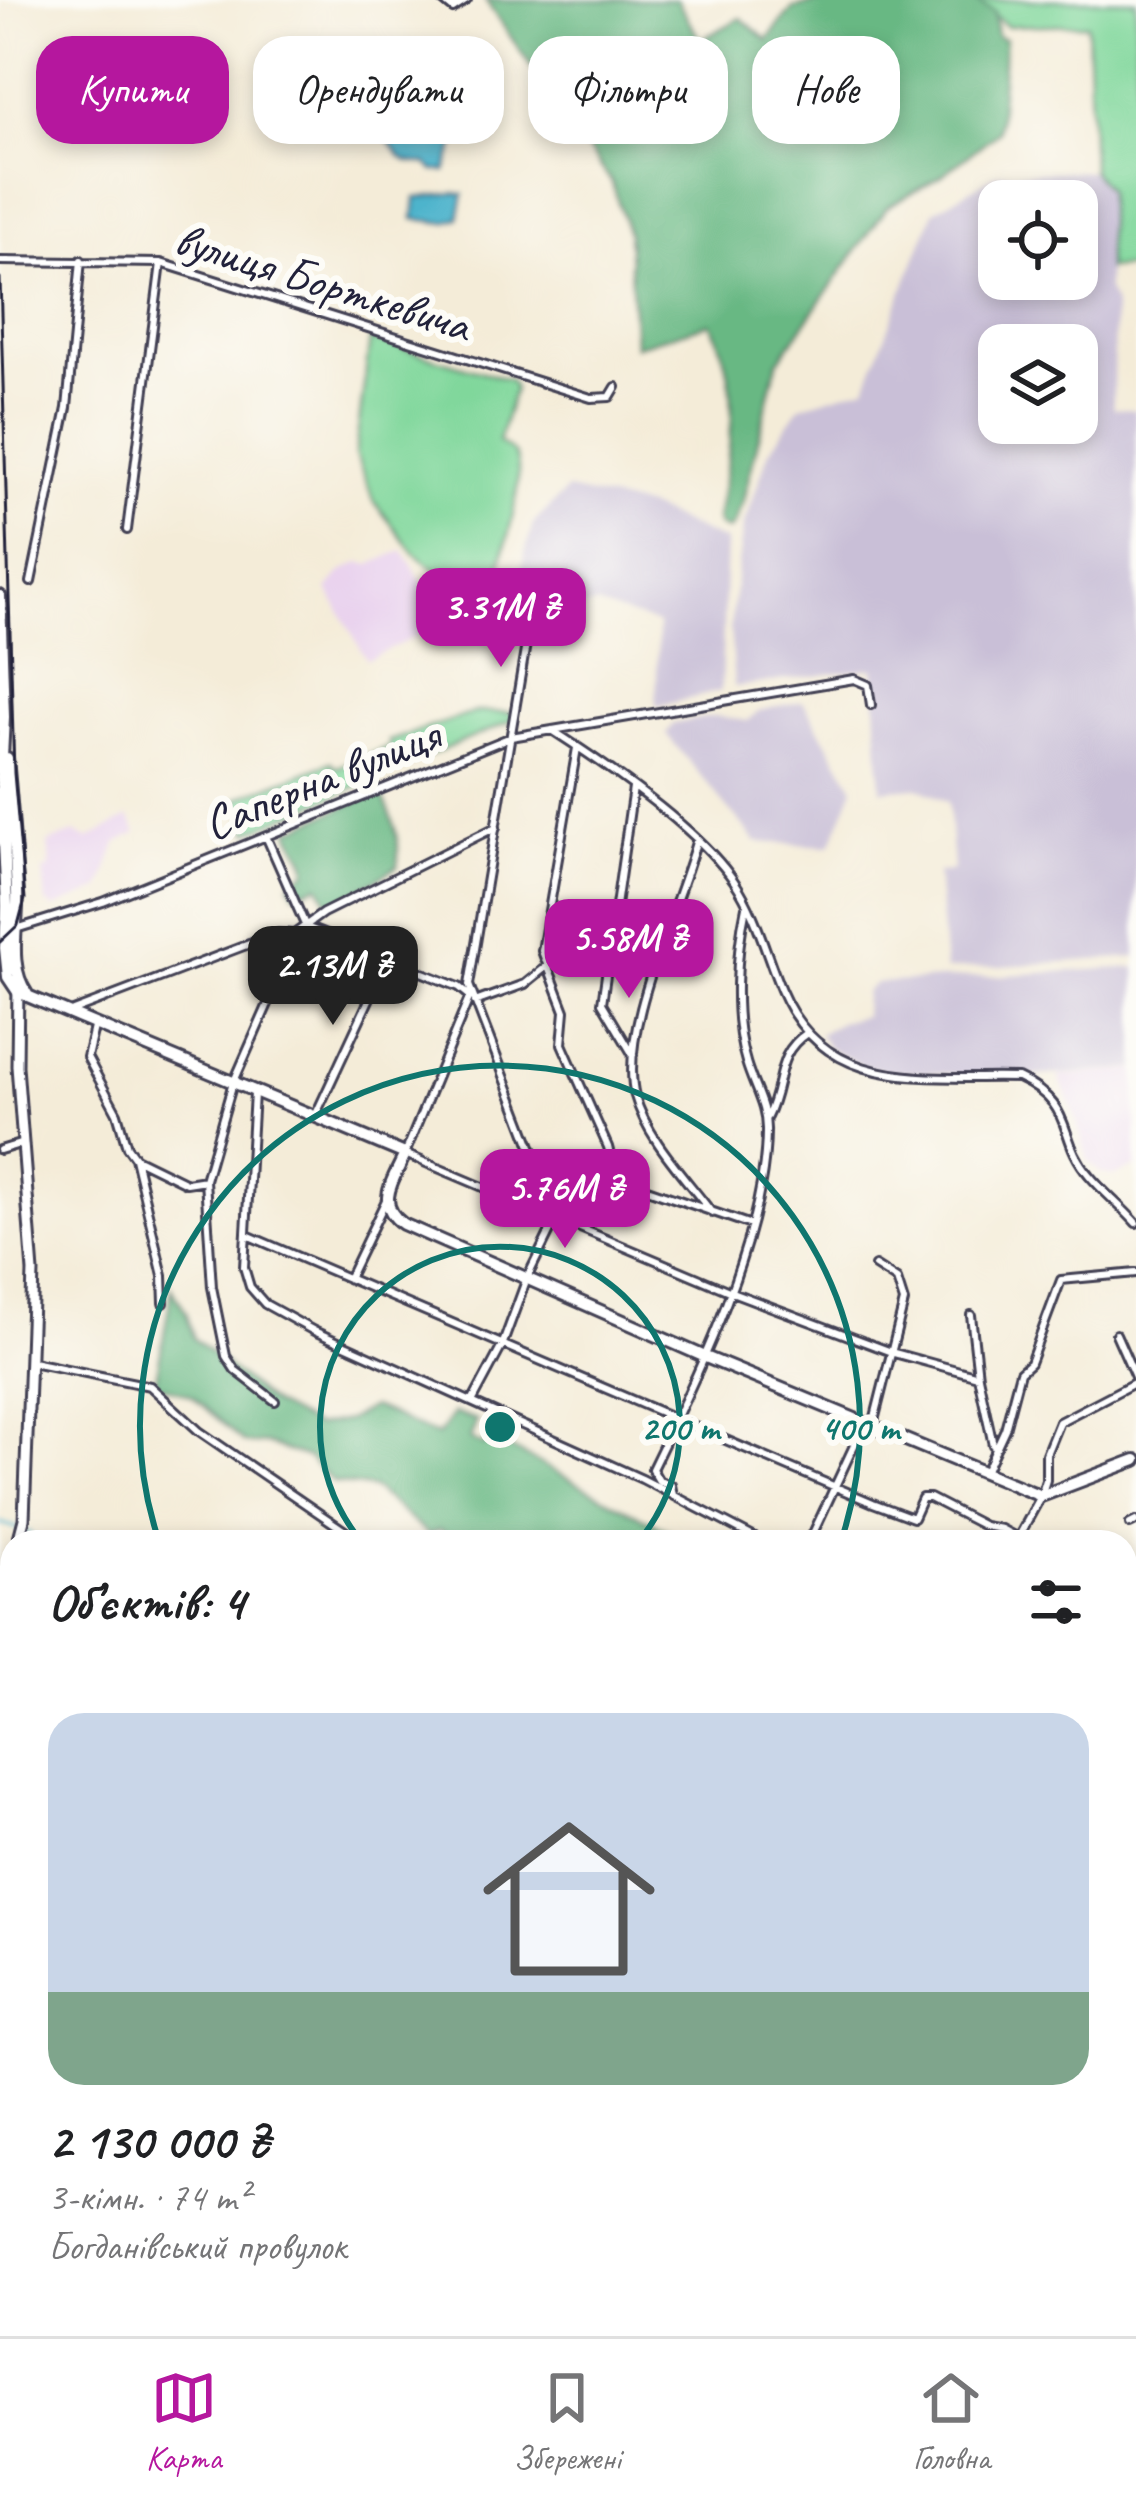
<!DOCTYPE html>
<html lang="uk">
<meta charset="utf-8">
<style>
body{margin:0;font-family:Caveat,sans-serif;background:#f6f6f6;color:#202124;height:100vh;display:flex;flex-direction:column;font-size:45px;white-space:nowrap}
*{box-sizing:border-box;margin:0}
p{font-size:39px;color:#757577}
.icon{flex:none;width:66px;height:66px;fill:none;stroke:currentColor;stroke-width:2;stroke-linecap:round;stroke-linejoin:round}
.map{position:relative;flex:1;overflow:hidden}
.side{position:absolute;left:0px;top:1530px;width:1137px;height:807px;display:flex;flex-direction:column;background:#fff;border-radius:36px 36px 0 0;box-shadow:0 6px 18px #0003}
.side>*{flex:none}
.hud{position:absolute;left:36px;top:36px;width:1065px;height:108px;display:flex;gap:24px}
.fabs{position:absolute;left:978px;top:180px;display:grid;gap:24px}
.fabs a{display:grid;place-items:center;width:120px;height:120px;border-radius:24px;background:#fff;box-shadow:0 6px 18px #0003;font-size:60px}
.price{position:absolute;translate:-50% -102px;padding:0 27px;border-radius:24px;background:#b5179e;color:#fff;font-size:39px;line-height:78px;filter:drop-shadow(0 3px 6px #0008)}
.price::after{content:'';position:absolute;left:50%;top:72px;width:36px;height:27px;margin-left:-18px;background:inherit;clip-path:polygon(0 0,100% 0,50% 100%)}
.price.selected{background:#222;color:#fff}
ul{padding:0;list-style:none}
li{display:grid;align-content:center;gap:24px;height:636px;padding:0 48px}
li+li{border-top:3px solid #e0e0e0}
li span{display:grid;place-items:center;height:372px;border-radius:36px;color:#555}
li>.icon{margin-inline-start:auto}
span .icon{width:216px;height:216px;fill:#fffc;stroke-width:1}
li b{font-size:51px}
h2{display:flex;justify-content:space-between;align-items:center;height:144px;padding:0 48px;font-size:51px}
.pill{padding:0 42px;border-radius:36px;background:#fff;box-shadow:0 6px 18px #0003;font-size:42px;line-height:108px}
.pill.selected{background:#b5179e;color:#fff}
.dock{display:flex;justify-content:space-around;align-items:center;height:168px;border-top:3px solid #e0e0e0;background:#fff;font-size:33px;color:#757577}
.dock a{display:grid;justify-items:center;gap:6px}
.dock .selected{color:#b5179e}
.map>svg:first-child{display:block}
.built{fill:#e9d2ee}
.industrial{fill:#c9bfd7;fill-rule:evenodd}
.green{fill:#80d79b;stroke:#517c6b;stroke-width:3}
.forest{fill:#68b883;stroke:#456d5f;stroke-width:3}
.water{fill:#4db4cc;stroke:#386b84;stroke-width:3}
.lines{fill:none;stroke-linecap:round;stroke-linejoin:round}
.stream{stroke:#4db4cc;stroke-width:3}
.street-casing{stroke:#424053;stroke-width:12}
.secondary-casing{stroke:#424053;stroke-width:15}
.primary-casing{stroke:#424053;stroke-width:16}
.street{stroke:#fff;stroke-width:6}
.secondary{stroke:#fff;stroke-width:9}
.primary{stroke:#fff;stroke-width:10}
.tram{stroke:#22223b;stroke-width:3}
.ring{fill:none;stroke:#0f766e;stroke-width:6}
.labels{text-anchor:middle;stroke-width:12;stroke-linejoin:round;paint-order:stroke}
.street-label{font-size:48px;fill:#22223b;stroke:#fdfcf7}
.centre{fill:#0f766e;stroke:#fdfcf7;stroke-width:6}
.ring-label{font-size:36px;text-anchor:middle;font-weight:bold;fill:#0f766e;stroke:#fdfcf7;stroke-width:12;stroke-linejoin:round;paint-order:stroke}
</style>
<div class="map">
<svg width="1136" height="2336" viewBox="0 0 1136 2336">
<rect width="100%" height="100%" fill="#fdfcf7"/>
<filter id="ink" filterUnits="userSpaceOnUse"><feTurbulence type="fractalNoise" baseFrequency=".00833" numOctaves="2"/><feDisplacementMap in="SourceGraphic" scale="24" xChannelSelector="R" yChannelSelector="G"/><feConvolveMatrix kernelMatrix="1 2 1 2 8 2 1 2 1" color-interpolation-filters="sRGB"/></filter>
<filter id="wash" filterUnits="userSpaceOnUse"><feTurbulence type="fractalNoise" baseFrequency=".004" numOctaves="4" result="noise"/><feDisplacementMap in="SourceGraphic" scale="48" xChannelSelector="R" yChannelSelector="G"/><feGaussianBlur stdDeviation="2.7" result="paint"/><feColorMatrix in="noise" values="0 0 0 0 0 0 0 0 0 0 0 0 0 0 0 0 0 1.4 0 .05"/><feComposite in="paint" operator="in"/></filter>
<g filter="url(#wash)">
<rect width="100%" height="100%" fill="#f4ecd8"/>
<path class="built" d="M403,550L446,622L367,660L328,590L340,573L361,562L370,565Z
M129,817L137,833L117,843L101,889L54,908L46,903L43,871L50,869L48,843L74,833L88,839Z
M1136,1070V1167L1114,1176L1101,1173L1088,1160L1072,1107L1058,1076Z"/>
<path class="industrial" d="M1092,171L1107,189V290L1114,305L1113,408L1136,410V957L945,970L937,873L953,870L948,802L918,787L881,790L874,668L734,687L730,626L743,527L769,452L800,406L866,386L934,211L998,173ZM999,201H1077V279H999ZM999,345H1077V423H999Z
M567,490L647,507L726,542L721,691L656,707L658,624L595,605L571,611L555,627L525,628L520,595L522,565L533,524Z
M803,701L854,787L832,843L827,846L756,842L666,734L673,724L715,716L748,721L758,711Z
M1136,967V1069L1021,1077L887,1071L862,1066L828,1047L819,1034L839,1022L864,1016L865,992L875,983Z
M1136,1951V2184L1125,2189V1958Z"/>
<path class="green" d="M974,0H1136V267L1107,269V190L1092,171L1087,24L1007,26Z
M370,339L510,380L514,389L498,442C503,446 510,449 514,454C528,473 502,558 496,581L477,590L449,580L416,555L375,503L355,454Z
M476,712L515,713L514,720L249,832L238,798L331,762L335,768L390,747L389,741Z"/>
<path class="forest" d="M485,0H677L700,40L741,18L767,40L793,8L828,0H974L994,12L997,36L1005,39L998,132L941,176L887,207L777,363L743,501L733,526L728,530L719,526L717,520C728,452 747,388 710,323L635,346L628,234L612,183Z
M380,792C393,815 401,841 397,867L335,904L328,902L319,885L295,893L290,883L307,871L306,862L289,830Z
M172,1288L186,1312L194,1339L272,1404L315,1426L348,1420L372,1407C396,1415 414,1428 438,1435L454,1413L477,1421L470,1439L485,1446L489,1437L690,1542H460L440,1530L428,1535L374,1489L333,1482L308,1458L266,1444L244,1443L191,1395L155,1384Z
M243,2325H341L344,2336L404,2331L408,2336H242Z"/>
<path class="water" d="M403,49L420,53L458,73V138L446,171H434L426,163C392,164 402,146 378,134L397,119C399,97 390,77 392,58Z
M454,193L464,194L459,218L446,223L414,219L416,198Z"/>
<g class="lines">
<path class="stream" d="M0,1523L26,1531L39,1542
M840,2325L848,2336"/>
</g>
</g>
<g filter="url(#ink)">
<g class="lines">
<g class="street-casing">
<path id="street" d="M442,0L453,9L467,0
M0,261L161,263L591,398L610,397L616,387
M127,530L161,263
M31,582L67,408L81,260
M552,730C606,765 698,828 734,881C756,913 766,954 781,990C825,1093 924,1076 1018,1078C1077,1105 1056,1137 1089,1175C1103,1192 1121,1206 1136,1223
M577,748L542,951L565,1011L562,1044L608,1147L614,1171L627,1182L751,1225
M633,788L602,1003L633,1055
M266,836L306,927L459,987L470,996L405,1154L729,1291L894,1353L978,1376
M696,842C678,908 618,1031 635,1096C647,1139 686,1178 712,1213
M16,929L103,902L511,737L854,679L868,685L871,705
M475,1002L525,984L557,958L611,948
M73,1011L278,933L294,934L323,913L496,827
M95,1023L87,1057L117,1113L127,1147L135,1158L186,1183L205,1180
M254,1093L244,1267L250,1287L265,1304L314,1331L642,1479L763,1542
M316,1114L388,959
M767,1117C784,1084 774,1055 807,1033
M0,1150L23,1143
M135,1158L163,1276L164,1303
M553,1212C564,1189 589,1177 614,1171
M247,1235L873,1503L913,1518L922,1498H930L984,1526L1001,1529L1018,1538
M349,1277L386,1200
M971,1315L978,1376L993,1445
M1116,1334L1136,1379
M32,1362L150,1386L199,1431L361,1542
M275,1401L235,1370L226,1356L212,1287L205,1180L232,1086L293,947L294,934
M472,1402L502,1346L527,1278L554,1223L546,1185L469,985L526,644L528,608L524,598
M873,1425L904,1302L897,1280L875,1266
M985,1472L1005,1429L1020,1372L1030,1363L1061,1280L1136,1273
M673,1495L671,1485L659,1481L652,1469C698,1375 765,1237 766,1132C767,1106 753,1087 746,1062C732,1017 736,953 746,907
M1130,1524L1136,1521
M1018,1538L1041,1496L1046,1480V1454L1059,1422L1136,1382
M809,1542L864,1424
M1125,1928L1136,1920
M0,1988L12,1986
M0,2110L12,2105
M0,2177L12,2213
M1125,2230L1136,2224
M1125,2265L1136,2258
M41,2325L44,2336
M587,2325L608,2336
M992,2325L995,2336
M876,2336L903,2325
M1116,2336L1136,2321"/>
</g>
<g class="secondary-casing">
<path id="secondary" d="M18,985L17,1066L33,1272L24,1519L18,1542
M0,1595L12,1560
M0,1715L12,1750
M148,2325V2336"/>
</g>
<g class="primary-casing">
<path id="primary" d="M0,596L4,717L1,777L7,906L5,948L8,977L18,992L405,1154C394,1179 374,1204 403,1224L703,1356L1041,1496L1136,1460
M7,758C11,801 15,847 17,891C19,925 6,964 27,994"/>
</g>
<use href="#street" class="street"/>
<use href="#secondary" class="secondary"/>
<use href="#primary" class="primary"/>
<path class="tram" d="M0,278L14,773L25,899L18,925L0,942"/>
</g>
</g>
<g class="ring">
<path d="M361 1541A180 180 0 1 1 639 1541"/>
<path d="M159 1541A360 360 0 1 1 841 1541"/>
</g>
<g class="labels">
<g class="street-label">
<text transform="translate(323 281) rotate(17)" y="17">вулиця Борткевича</text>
<text transform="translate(321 778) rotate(-22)" y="17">Саперна вулиця</text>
</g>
</g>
<circle cx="500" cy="1427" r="18" class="centre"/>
<g class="ring-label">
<text x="680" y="1440">200 m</text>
<text x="860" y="1440">400 m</text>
</g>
</svg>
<div class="fabs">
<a><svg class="icon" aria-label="locate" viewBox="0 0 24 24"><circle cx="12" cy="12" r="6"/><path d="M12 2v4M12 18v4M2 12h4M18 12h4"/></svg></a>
<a><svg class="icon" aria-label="layers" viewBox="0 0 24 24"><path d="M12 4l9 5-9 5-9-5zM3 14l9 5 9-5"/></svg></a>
</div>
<b class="price" style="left:501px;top:670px">3.31M ₴</b>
<b class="price" style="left:629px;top:1001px">5.58M ₴</b>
<b class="price selected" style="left:333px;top:1028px">2.13M ₴</b>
<b class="price" style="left:565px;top:1251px">5.76M ₴</b>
<div class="hud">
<a class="pill selected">Купити</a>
<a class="pill">Орендувати</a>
<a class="pill">Фільтри</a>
<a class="pill">Нове</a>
</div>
<section class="side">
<h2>Об’єктів: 4<svg class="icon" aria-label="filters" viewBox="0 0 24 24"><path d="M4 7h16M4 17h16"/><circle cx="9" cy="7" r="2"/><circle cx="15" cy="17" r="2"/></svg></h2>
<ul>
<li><span style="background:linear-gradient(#c9d6e8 75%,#7fa58c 0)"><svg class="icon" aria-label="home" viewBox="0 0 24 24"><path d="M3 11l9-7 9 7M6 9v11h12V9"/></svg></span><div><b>2 130 000 ₴</b><p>3-кімн. · 74 m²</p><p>Богданівський провулок</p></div></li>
</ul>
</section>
</div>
<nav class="dock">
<a class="selected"><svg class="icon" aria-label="map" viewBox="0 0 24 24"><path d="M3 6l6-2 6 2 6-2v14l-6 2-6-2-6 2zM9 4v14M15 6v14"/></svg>Карта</a>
<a><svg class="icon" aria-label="saved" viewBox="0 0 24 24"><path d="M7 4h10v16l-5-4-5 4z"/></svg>Збережені</a>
<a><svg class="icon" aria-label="home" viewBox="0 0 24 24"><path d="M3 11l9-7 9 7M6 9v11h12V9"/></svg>Головна</a>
</nav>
